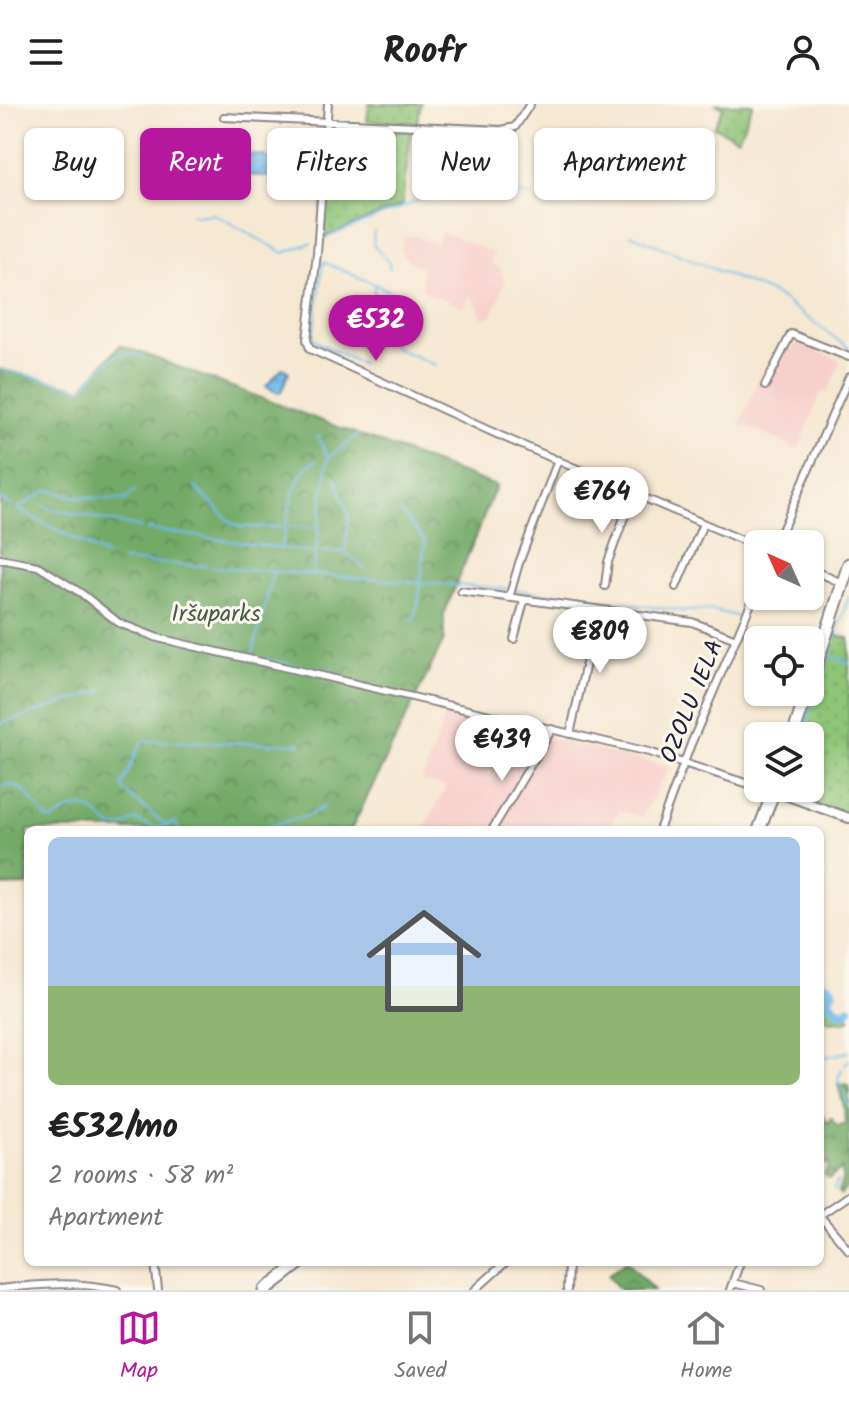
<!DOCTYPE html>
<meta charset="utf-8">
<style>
body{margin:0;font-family:Kalam,sans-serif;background:#f6f6f6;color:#222;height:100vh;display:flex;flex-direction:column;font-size:30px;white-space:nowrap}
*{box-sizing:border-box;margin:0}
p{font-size:26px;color:#767676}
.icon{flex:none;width:44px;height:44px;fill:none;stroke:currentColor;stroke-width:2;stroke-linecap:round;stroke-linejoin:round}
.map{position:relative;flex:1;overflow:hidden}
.drawer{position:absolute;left:24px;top:722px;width:800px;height:440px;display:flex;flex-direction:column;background:#fff;border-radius:12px;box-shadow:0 2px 6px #0004}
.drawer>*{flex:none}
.guide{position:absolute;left:24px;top:24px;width:802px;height:72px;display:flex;gap:16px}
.needle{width:52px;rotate:315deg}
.controls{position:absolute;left:744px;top:426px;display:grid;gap:16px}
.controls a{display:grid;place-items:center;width:80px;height:80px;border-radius:12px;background:#fff;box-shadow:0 2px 6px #0004;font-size:40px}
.price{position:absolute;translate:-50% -68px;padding:0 18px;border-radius:28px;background:#fff;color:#222;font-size:26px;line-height:52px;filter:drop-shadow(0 2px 4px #0008)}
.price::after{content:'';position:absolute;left:50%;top:48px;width:24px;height:18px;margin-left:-12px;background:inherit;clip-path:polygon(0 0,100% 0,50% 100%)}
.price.on{background:#b5179e;color:#fff}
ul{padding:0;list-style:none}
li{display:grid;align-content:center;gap:16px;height:424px;padding:0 24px}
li+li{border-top:2px solid #e0e0e0}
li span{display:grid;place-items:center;height:248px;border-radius:12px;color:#555}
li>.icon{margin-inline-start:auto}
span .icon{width:144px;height:144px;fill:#fffc;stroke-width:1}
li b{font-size:34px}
.tag{padding:0 28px;border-radius:12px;background:#fff;box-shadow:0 2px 6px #0004;font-size:28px;line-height:72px}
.tag.on{background:#b5179e;color:#fff}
header{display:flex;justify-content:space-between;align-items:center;height:104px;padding:0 24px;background:#fff;font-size:36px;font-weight:700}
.menu{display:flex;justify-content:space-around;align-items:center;height:112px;border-top:2px solid #e0e0e0;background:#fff;font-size:22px;color:#767676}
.menu a{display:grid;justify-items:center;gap:4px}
.menu .on{color:#b5179e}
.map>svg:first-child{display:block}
.built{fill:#f7d0cd}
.grass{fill:url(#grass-dots);stroke:#58745a;stroke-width:2}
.forest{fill:url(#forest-crowns);stroke:#4a6652;stroke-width:2}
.water{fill:url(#water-waves);stroke:#4a7094;stroke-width:2}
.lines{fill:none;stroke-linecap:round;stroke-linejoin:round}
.stream{stroke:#73bdec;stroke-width:2}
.river{stroke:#73bdec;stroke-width:9}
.street-casing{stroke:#8c8586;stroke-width:10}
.secondary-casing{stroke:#8c8586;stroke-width:12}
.highway-casing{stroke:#8c8586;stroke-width:15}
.street{stroke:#fff;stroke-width:6}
.secondary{stroke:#fff;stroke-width:8}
.highway{stroke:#fff;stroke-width:11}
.labels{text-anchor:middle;stroke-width:6;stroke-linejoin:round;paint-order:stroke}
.park-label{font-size:24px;fill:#485b50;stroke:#fbf7ec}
.street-label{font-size:24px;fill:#22223b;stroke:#fbf7ec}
</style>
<header><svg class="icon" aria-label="menu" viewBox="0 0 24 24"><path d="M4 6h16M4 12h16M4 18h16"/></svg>Roofr<svg class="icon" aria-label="person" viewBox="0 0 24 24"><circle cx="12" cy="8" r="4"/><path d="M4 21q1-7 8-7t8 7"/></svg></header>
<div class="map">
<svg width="849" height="1186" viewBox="0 0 849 1186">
<defs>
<pattern id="grass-dots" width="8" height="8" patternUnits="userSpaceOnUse" patternTransform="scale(2)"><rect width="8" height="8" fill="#8fc578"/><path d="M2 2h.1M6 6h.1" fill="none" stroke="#7ba969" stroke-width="1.8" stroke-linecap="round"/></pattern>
<pattern id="forest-crowns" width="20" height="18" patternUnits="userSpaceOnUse" patternTransform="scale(2)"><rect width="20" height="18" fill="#73aa68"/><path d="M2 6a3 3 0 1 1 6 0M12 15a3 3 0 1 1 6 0" fill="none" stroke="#5e8a57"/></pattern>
<pattern id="water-waves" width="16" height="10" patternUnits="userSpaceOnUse" patternTransform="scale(2)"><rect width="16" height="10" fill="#73bdec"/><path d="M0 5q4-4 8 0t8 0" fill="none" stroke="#63a2cb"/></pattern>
</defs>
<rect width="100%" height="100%" fill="#fbf7ec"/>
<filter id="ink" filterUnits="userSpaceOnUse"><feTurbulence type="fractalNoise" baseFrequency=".0125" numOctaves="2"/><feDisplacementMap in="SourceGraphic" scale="16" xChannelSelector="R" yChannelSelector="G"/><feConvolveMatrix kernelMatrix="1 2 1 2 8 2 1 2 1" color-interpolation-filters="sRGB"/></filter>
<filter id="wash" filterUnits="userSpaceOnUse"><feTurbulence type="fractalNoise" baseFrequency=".006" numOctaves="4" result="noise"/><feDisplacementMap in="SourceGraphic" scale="32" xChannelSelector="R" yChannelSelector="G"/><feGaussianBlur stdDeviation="1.8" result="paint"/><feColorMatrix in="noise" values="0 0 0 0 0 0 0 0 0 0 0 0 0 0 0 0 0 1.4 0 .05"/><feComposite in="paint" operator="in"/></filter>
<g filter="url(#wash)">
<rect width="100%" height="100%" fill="#f5e8d1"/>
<path class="built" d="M442,128L494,149L491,158L501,166L505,179L492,212L483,214L471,190L464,204L422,186L421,163L407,156L401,146L404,134L415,132L436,140Z
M798,239L839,256L840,260L828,287L821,289L799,345L740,320L762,266L767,267L771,259L778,262L785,249Z
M446,609L601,647L670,663L642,713L619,707L607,726H423L446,683L422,677Z"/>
<path class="grass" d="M369,0H421L417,19L367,17Z
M716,0H753L738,35L714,23L723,4Z
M390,26L411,27L402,101L325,133L321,131L324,77L390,67Z
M827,529L849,534V714L775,684H810V632H793Z
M820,880L829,882L833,887L829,892L830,898L842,910L849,905V916L845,918L827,916L820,908Z"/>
<path class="forest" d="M120,241L496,382L444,510V536L351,726H28V781L0,782V265L82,284Z
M838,979L849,981V1080L841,1091L838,1088L843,1074L842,1065L829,1075L824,1071L828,1065L829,1058L820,1064V1008L828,1019L831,1013L837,1022L845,1019L844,1003Z
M625,1158H628L654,1186H620L608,1171Z"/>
<path class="water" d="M238,49L264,52L273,57V68L268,73L230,69L222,66L221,58L225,51Z
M283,264L289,268L281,288L278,289L266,282Z"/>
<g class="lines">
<path class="stream" d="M450,32V82
M191,109L193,112L214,110L284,149L311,139
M374,127L373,141L390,159L389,164
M630,130L776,191L849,244
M322,135L450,84L531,92
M375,180C369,200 386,224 393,243L436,261
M362,260L317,238L313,232L323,158L388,186
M0,265L82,284C103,264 112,242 143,252
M318,332L327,352
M335,373L349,412L345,448
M195,383L233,420L240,423H317
M0,395L12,402
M44,403L141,424
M401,408L425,437L418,500L413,517
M146,425L315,449
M282,443C287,420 291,367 316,357
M324,448H345L365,465
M105,451L17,405L48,386L77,393L125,396L136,386
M123,457L206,462
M212,463L507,485
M313,468L328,354L359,330
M273,469L252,552L325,568L333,564
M515,486L685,507L711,506L740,513
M831,552L849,559
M0,620L104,586
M802,632L849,493
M0,683L11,680L25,687L47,715L53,716C80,696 90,699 110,723L121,724L135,716L157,725L175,718L179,726
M166,721L124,687L122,682L140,641L144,637L301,640
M257,726L309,711L324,703
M820,954L849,948
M845,960L849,956
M842,965L838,974L849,1003
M834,1086L837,1077"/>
<path class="river" d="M820,880L829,882L833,887L829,892V898L842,910L849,905"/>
</g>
</g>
<g filter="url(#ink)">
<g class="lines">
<g class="street-casing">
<path id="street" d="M328,0L317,149L307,236L310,245L501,332L758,443
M224,13L501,26L515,23L530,0
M765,282L791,230L849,253
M776,440L849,273
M0,455L38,462L81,489L119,519L158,534L649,648L758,683
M810,465L842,479
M605,482L608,458L633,389
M676,483L703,420
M461,487L692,518L736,535
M509,494L519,459L558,356
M514,535L524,497
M570,630L598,506
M763,684L774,687
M492,726L552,625
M659,726L691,640L758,483
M820,1111L849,1091
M820,1112L849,1146
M155,1158L158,1186
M733,1179L761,1186
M0,1185C40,1180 77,1177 117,1186
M475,1186L506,1158
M567,1186L568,1158
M730,1186L740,1158"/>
</g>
<g class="secondary-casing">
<path id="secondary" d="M774,687L849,714"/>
</g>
<g class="highway-casing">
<path id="highway" d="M810,580L849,460
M793,632L807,588
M759,726L775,684
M265,1186L301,1158"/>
</g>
<use href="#street" class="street"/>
<use href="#secondary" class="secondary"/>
<use href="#highway" class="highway"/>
</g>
</g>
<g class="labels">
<g class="park-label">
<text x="216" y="517">Iršuparks</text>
</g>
<g class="street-label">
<text transform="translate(691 597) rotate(-68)" y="8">OZOLU IELA</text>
</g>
</g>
</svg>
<div class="controls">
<a><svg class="needle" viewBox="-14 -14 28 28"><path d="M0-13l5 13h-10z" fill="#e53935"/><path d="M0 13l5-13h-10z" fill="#767676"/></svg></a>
<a><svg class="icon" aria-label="locate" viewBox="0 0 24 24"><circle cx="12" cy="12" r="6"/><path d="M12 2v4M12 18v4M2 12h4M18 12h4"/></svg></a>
<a><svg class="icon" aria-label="layers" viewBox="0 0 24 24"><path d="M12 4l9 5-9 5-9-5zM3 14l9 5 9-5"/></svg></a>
</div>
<b class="price on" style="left:376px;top:259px">€532</b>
<b class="price" style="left:602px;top:431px">€764</b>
<b class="price" style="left:600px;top:571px">€809</b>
<b class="price" style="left:502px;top:679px">€439</b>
<div class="guide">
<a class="tag">Buy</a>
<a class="tag on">Rent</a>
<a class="tag">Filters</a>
<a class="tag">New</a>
<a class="tag">Apartment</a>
</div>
<section class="drawer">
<ul>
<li><span style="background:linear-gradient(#a9c7e8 60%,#8fb573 0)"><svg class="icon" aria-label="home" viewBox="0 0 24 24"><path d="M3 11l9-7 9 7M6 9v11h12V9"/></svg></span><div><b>€532/mo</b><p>2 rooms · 58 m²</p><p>Apartment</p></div></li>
</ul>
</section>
</div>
<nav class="menu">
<a class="on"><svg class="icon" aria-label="map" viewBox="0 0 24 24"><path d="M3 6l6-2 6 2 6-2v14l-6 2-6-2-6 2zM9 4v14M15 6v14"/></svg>Map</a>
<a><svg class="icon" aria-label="saved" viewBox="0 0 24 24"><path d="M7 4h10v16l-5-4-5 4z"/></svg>Saved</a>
<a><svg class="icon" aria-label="home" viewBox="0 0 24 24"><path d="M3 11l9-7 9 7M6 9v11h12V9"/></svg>Home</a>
</nav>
